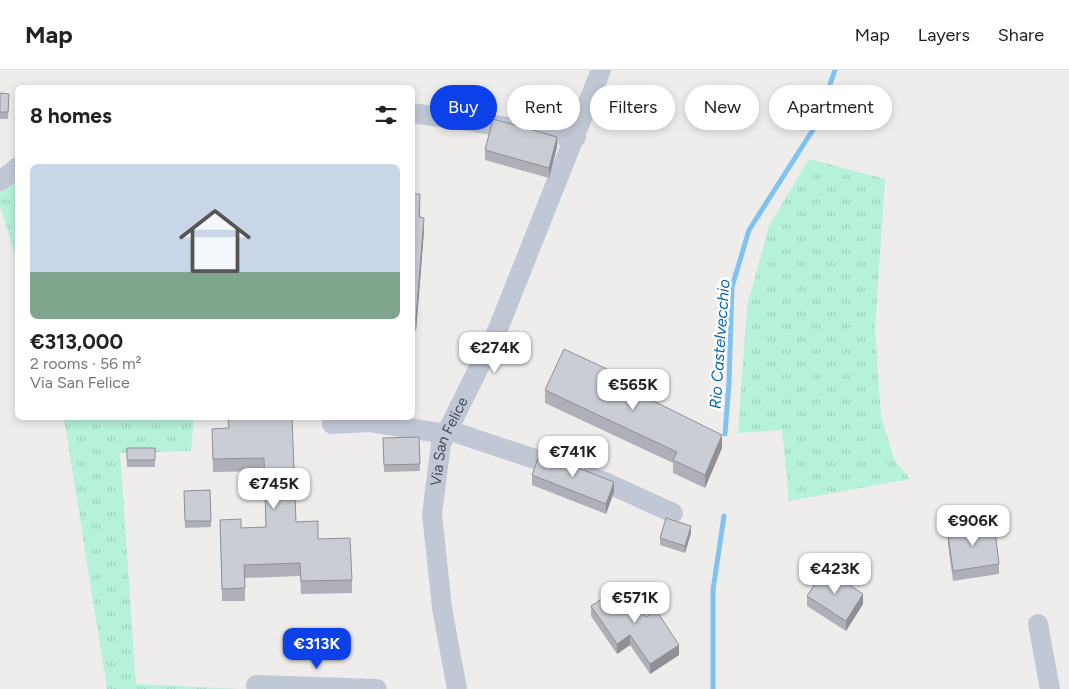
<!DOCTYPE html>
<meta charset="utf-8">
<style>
body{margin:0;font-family:Figtree,sans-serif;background:#f2f2f2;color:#222;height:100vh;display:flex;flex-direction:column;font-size:19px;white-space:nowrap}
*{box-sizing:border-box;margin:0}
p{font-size:16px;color:#767676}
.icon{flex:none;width:28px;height:28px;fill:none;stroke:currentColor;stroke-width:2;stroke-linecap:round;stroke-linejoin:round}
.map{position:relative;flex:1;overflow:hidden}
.drawer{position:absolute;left:15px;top:15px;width:400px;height:335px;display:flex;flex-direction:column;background:#fff;border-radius:8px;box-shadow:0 2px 8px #0003}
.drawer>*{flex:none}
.banner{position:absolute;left:430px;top:15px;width:475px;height:45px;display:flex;gap:10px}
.price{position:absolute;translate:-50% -42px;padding:0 11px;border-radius:10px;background:#fff;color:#222;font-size:16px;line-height:32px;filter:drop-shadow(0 1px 2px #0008)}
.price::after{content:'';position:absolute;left:50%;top:30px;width:15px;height:11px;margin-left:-8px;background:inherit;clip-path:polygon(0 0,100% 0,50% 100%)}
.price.active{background:#0c40e9;color:#fff}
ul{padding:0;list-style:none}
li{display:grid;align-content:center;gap:10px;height:265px;padding:0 15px}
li+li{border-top:1px solid #e0e0e0}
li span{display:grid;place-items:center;height:155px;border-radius:8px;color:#555}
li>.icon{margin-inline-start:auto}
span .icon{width:90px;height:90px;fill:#fffc;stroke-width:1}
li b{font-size:21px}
h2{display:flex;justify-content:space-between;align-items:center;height:60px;padding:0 15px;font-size:21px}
.tag{padding:0 18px;border-radius:22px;background:#fff;box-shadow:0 2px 8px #0003;font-size:18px;line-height:45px}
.tag.active{background:#0c40e9;color:#fff}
header{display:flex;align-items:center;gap:30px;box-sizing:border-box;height:70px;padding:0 25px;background:#fff;border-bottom:1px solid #e0e0e0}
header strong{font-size:24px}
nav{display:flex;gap:28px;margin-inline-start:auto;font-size:18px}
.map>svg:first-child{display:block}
.grass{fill:url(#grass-tufts)}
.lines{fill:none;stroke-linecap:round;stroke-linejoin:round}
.stream{stroke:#80c3f1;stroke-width:5}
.minor{stroke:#c1c8d5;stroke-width:20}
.wall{fill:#afb0b7}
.shaded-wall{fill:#8e9095}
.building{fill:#cbcdd5;stroke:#8e9095}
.labels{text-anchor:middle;stroke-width:5;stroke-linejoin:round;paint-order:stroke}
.street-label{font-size:15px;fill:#434b5b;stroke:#fff}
.water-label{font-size:16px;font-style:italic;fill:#0267af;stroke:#fff}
</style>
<header>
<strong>Map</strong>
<nav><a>Map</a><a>Layers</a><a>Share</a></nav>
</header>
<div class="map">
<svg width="1069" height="619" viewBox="0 0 1069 619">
<defs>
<pattern id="grass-tufts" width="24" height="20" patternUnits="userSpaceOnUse" patternTransform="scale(1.25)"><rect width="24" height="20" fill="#b6f1d9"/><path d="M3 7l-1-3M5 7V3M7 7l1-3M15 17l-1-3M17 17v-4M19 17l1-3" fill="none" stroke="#9ed0bc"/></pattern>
</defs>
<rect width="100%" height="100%" fill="#efedec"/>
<path class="grass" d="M809,89L885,109L875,260L881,346L894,389L910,409L789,431L782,360L738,363L747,237L769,156Z
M17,107V191L0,136V119Z
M64,348H194L191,381L120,383L136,614L240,619H107Z"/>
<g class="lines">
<path class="stream" d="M725,364L729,313L732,217L749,160L816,55L835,0
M713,619V520L724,446"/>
<g class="minor">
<path d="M412,43L576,67"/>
<path d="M0,111L18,97"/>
<path d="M332,354L370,352L446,364"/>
<path d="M448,360L562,398"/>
<path d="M590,407L605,412L673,443"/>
<path d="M1038,554L1050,619"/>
<path d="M256,615L377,619"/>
<path id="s1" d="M457,619L442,538L432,444L441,374L498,259L601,0"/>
</g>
</g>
<path class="wall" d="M0,23L9,30L8,49H0Z
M557,77L549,108L485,90V80Z
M412,124L420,137V147L424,161L416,261L412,260Z
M607,308L722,378L705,418L673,403V393L545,333V320Z
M292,348L296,452L318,469L352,510V523L301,524L300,506L245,508V531H222L220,450L241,458L266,457L264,401L213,402L212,372L228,358Z
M419,367L420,401L384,402L383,368Z
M127,378H155V397H127Z
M532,405L614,422L606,444L532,415Z
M210,420L211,457L185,458L184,421Z
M963,452L984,462L999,494V504L953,511L948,475V465L963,463Z
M691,463L685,483L660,475V468Z
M807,526L863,534L846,561L807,536Z
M591,536L646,547L679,585L650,604L630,575L617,584L591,546Z"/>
<path class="shaded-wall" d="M557,67V77L549,108V98Z
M420,124V137L419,160V147Z
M424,148V161L416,261V248Z
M607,299V312L603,306Z
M722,365V378L705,418V405Z
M614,412V422L606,444V434Z
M691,456V463L685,483V476Z
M863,524V534L846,561V551Z
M630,565V575L617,584V574Z
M679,575V585L650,604V594Z"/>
<path class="building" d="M0,23L9,24L8,42H0Z
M493,49L557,67L549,98L485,80Z
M412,124H420L419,147L424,148L416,248H412Z
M564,279L607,299L603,306L722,365L705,405L673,390L677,382L545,320Z
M292,348L296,452L318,451V469L350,468L352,510L301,511L300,493L244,495L245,518L222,519L220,450L241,449V458L266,457L264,388L213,389L212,359L229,358L228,349Z
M419,367L420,394L384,395L383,368Z
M127,378H155V390H127Z
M540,383L614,412L606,434L532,405Z
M210,420L211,451H185L184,421Z
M666,448L691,456L685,476L660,468Z
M982,450L984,462L995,461L999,494L953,501L948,465L964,463L963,452Z
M825,499L863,524L846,551L807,526Z
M624,514L646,547L656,540L679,575L650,594L630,565L617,574L591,536Z"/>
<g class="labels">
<g class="street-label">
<text dy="5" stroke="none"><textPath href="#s1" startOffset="252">Via San Felice</textPath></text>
</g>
<g class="water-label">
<text transform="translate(719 274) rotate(-86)" y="6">Rio Castelvecchio</text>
</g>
</g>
</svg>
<b class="price" style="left:495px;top:304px">€274K</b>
<b class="price" style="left:633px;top:341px">€565K</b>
<b class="price" style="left:573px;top:408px">€741K</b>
<b class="price" style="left:274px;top:440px">€745K</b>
<b class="price" style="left:973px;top:477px">€906K</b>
<b class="price" style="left:835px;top:525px">€423K</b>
<b class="price" style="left:635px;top:554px">€571K</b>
<b class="price active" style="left:317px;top:600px">€313K</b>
<div class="banner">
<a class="tag active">Buy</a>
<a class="tag">Rent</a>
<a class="tag">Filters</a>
<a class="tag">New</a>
<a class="tag">Apartment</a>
</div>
<section class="drawer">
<h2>8 homes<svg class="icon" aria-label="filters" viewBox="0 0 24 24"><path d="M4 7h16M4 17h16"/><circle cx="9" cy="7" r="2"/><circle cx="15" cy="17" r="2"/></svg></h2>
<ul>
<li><span style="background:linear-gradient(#c9d6e8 70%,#7fa58c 0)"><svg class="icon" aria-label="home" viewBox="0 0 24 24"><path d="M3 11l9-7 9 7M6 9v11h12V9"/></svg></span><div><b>€313,000</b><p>2 rooms · 56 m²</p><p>Via San Felice</p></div></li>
</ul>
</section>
</div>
